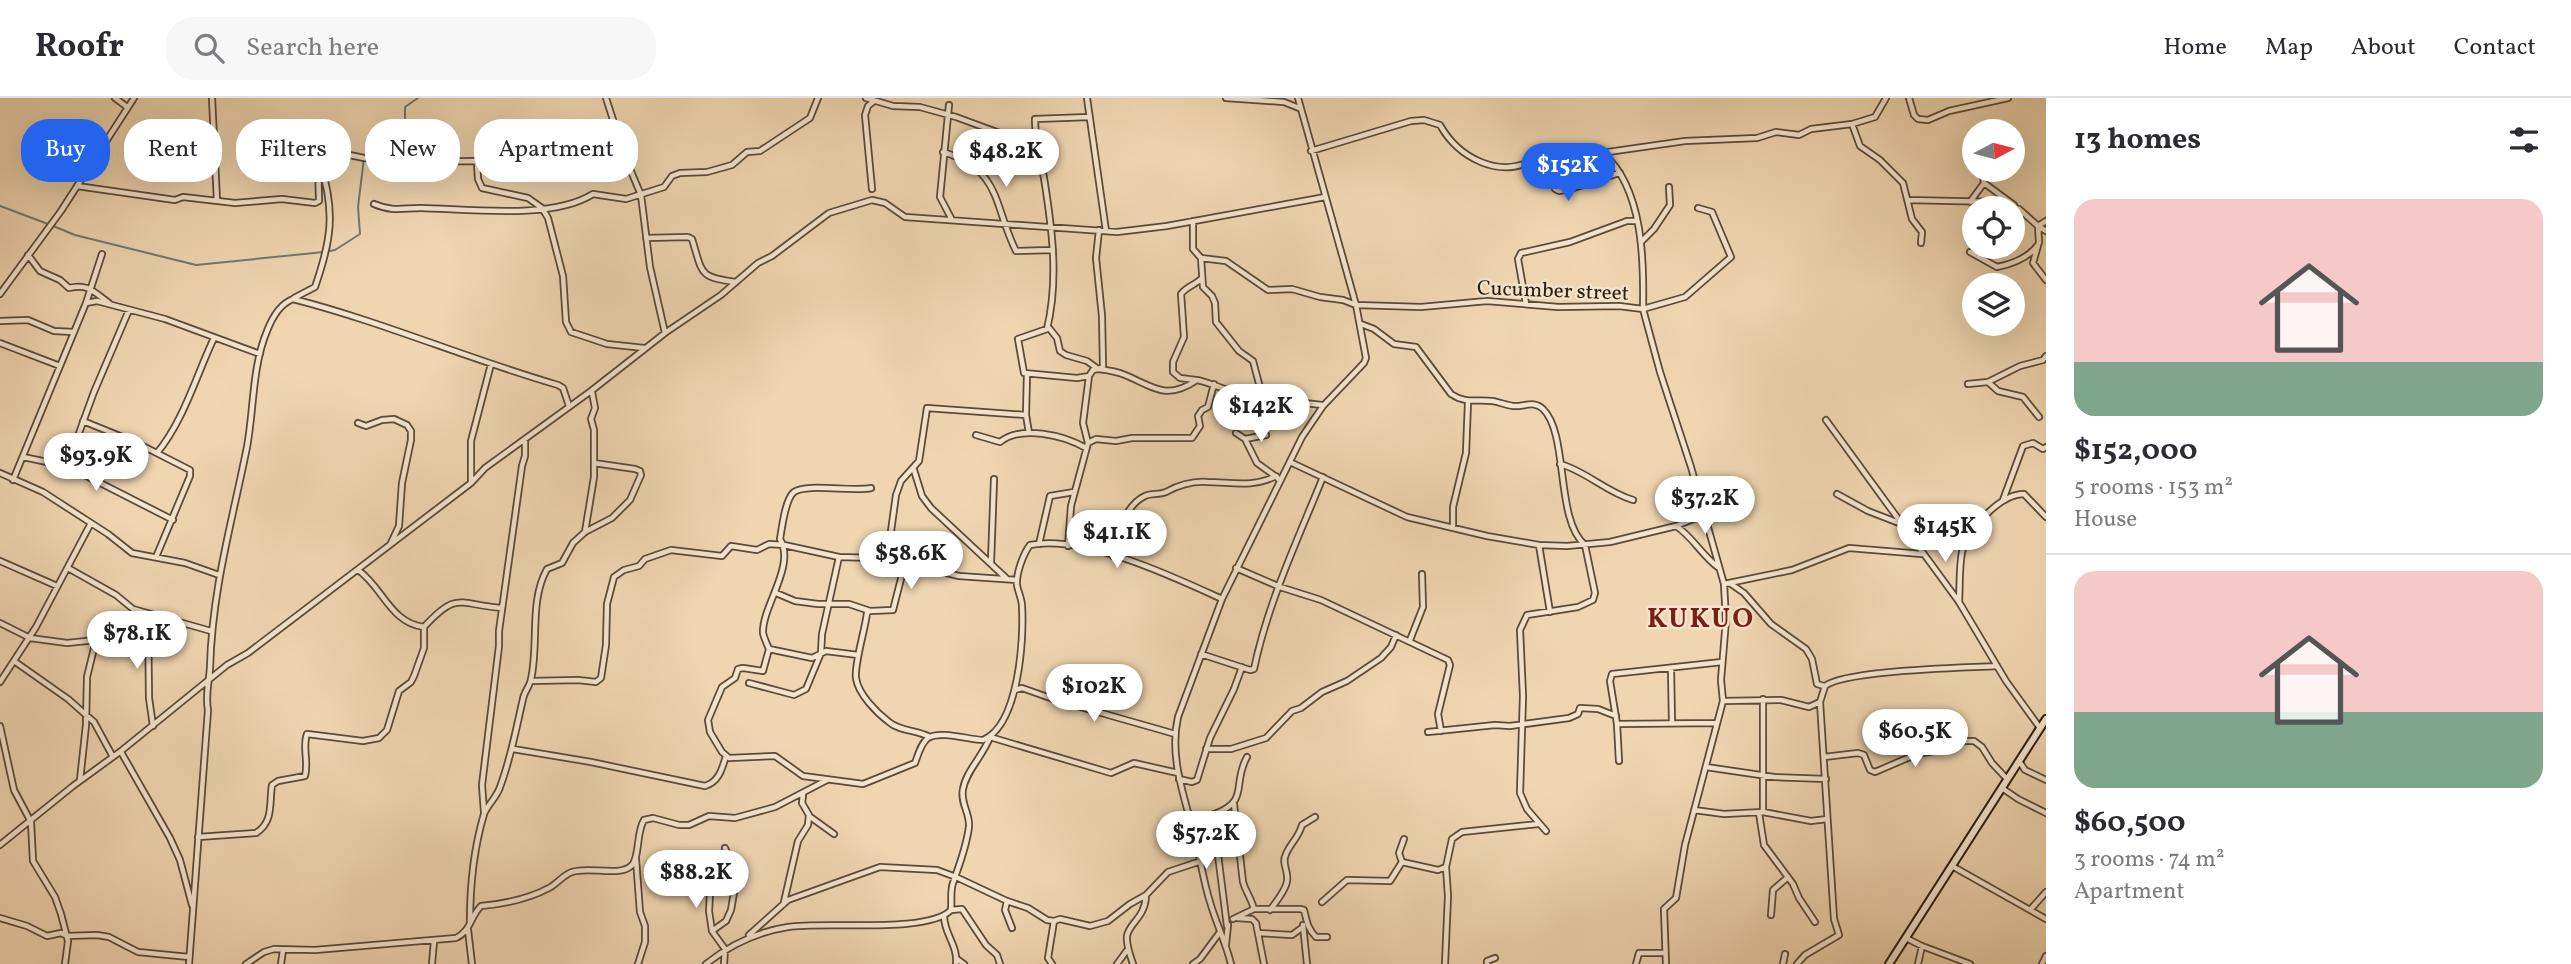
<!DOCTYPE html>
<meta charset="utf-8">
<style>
body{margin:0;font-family:Vollkorn,serif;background:#f7f7f7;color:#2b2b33;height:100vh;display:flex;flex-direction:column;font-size:26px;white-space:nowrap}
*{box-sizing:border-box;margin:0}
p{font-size:23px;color:#7c7c81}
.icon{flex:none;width:38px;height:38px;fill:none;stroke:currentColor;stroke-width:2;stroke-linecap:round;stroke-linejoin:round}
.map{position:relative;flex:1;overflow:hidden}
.details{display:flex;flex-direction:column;background:#fff;width:525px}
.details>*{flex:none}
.hud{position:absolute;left:21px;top:21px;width:665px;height:63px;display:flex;gap:14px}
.needle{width:46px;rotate:83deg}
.buttons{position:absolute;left:1962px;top:21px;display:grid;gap:14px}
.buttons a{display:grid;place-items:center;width:63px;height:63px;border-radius:50%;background:#fff;box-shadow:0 7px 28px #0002;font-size:35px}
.price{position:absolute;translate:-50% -60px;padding:0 16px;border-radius:24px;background:#fff;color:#222;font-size:23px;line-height:46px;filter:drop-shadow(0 2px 4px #0008)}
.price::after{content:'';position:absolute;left:50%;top:42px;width:21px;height:16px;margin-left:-10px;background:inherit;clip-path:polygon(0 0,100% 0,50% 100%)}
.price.current{background:#2563eb;color:#fff}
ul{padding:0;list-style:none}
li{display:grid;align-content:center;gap:14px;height:371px;padding:0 28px}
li+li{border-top:2px solid #e1e1e2}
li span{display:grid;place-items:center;height:217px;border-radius:21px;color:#555}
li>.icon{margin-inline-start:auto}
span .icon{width:126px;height:126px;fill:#fffc;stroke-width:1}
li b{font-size:30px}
h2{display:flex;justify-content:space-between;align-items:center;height:84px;padding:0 28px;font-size:30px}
.chip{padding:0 24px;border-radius:28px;background:#fff;box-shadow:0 7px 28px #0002;font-size:24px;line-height:63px}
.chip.current{background:#2563eb;color:#fff}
header{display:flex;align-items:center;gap:42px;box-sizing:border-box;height:98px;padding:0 35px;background:#fff;border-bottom:2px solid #e1e1e2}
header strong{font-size:33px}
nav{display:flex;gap:38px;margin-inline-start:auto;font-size:24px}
.search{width:490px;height:63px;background:#f7f7f7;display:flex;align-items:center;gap:18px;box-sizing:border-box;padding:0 24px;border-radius:28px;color:#7c7c81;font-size:26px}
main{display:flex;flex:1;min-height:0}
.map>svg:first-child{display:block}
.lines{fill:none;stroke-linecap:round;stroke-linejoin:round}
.stream{stroke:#6f7973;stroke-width:2}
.minor-casing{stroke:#5a4a39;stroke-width:8}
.secondary-casing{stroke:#291c11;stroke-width:10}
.minor{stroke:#f5e4cc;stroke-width:4.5}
.secondary{stroke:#f5e4cc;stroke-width:6}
.labels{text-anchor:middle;stroke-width:5;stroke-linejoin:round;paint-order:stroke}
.street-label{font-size:21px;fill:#291c11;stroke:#f5e4cc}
.district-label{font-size:28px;font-weight:bold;letter-spacing:2px;fill:#7a1f14;stroke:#f5e4cc}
</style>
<header>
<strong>Roofr</strong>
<div class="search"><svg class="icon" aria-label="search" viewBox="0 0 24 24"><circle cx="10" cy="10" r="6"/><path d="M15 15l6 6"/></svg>Search here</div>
<nav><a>Home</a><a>Map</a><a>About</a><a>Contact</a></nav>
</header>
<main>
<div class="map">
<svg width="2046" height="866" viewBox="0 0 2046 866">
<rect width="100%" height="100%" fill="#efd6b1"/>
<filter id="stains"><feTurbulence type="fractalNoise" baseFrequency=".00286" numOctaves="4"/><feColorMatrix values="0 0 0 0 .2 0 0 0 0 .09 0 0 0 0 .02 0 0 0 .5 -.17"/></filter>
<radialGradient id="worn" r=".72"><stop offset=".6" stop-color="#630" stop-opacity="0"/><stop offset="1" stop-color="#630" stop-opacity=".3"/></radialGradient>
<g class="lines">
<path class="stream" d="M0,108L48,126
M53,128L75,137L196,167L324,154L335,152L360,136L358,109L364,60L386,35L399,34L405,25V9L418,0"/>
<g class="minor-casing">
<path id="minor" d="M115,0L127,9
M212,0L217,103
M606,0L625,59L641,97L650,169L665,235
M866,0L893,8L920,9L956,19L1005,37L1037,52
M1087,0L1106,133
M1226,0L1284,4L1299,10
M1909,0L1914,17L1918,21L1928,22L1949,13L2008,0
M949,7L940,99L951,120
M1089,19L1035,21C1035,41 1040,60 1044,80C1052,130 1059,181 1047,231L1018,241L1024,275L1077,280L1089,278L1093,272L1098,271C1107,272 1116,273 1125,277C1154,289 1166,303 1197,282C1208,284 1217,289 1229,292C1260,299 1290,304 1322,307
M1852,26L1860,48L1880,62L1903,85L1912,121L1922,134L1921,145
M1311,53L1411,23L1424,22L1440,27C1458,59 1499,82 1534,61L1545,63L1685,43L1757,40L1776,34L1799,37L1811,31L1852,26L1875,19L1886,0
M943,54C1002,72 993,107 1016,153L1053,152
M1604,56C1643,91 1644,162 1643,211L1685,199L1731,159L1712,114L1698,110
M1545,63L1555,91L1559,93C1581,90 1598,80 1620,75
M1984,85L2014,107
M77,88L175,102L183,99L235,105L282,101L315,105L319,103L318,59L323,55L335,54L364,60L414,64L475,63L477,65L478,81L482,90L528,100L542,110L548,120L563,178L566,224L571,234L607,246L644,250
M872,91L865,17L868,8L874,3
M1908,102L1997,104L2019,111L2038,128L2039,144L2033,165L2046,182
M1970,104L1984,85L1982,72
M374,106C393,114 402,110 421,110C469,111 552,122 593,96L626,101L664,89L672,78L680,75L707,74L732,67L747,54L760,53L810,20L818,0
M1193,123V151L1201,160L1203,189L1212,198L1215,205L1216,224L1239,253L1253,263L1262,297
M2046,123L2038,128L2046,133
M646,140L688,139L692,141C703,176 698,179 736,184
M1641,144L1654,131L1670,107L1669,89
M1970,154L1997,169C2012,166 2027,161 2037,148
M28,157L40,173L60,182L69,190C88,185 94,194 109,205
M1201,160L1226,163L1268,192L1292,191L1320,199L1343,202L1356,207L1421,209L1487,203L1558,209L1619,208L1643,211L1660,274L1691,369L1724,486L1726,522L1721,582L1723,603L1781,602L1809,609L1820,604L1825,588C1846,572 1964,570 1997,568
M0,196L61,113L134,0
M294,200L315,189C331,143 336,114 320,65
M86,205L102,156
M1526,206L1518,161L1521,155L1570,144L1627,123H1636
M0,223L28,222L54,233L74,234
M1361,226L1374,231L1394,246L1416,249L1451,296C1466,306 1476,301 1492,303C1499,304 1506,307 1513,308C1524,309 1534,302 1543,311C1569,336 1555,422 1585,447L1595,495L1593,502L1578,509L1527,517L1520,532L1523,598L1520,695L1527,711L1546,733
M1049,230L1057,240L1060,253L1066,257L1087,263L1098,271L1103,269L1102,218L1096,160L1099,132
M0,245L60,268
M1027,276L1026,317L1029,335
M1196,282L1180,280L1173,274V264L1184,239L1181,196C1187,188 1195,187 1201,181
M1988,284L1998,293L2023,299L2039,319
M1968,286L1988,284L2020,268L2043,262L2046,258
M1826,322L1959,504L2006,583L2040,630
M83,323L137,345L190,372V378L156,459
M358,325L366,328L382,322L394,321L407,327L411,333V342L402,385L399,428L391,445
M1236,335L1245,341L1257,365L1275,378
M976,337L1000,344C1021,327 1063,337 1086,350
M1245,341L1266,337
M1088,345L1096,341L1116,343L1132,340H1192L1200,328L1198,318L1202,312L1208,309L1214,286
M157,355C184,322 196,278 214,240
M23,359L67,368L173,422
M1290,364L1407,419L1487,438L1539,447L1567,448L1610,444L1676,428L1703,417
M1560,366C1586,373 1606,394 1633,402
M67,368L94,294L129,212
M914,372L922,398L931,410L1006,480
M0,375L43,394L108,436L132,455L185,465L219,477
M13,382L86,205L97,203L165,221L260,256
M471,384V343L491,266
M1837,396L1868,413L1899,425
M2003,402L2023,348L2033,345L2043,351L2046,349
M1676,428C1693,439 1702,458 1719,470
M1453,430V409L1466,355L1468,304
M585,434L594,379V332L591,321L595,310L592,294
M1039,446L1050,398L1074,394
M1539,447L1550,514
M1068,448L1071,408L1088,345L1083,325L1089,278
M1113,458C1113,439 1127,406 1145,398C1151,395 1159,397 1166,394C1179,387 1191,383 1207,384C1231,384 1253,390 1276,378L1280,383
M887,462L896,397L901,383L919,363L927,310L1026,317
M0,463L57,488
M991,464L994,381
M905,465L893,512L870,513L867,515C865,532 854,567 856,580C858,596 877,615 889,624C899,633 917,632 930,639
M68,470L116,497L133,511L211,533
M1236,470L1280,489L1321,502L1448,562L1450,567L1438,616L1441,633
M358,472C382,488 390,525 424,529C458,492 459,507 502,510
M1724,486L1792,472L1849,450L1922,456
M1731,486L1744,495L1771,526L1806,551L1812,561L1817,586L1824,588
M776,495L795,503L818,506H849L870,513
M1959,504C1960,487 1959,470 1962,454C1968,431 2000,396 2024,396L2046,419
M148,516L149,600L153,628
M0,525L30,540L67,545L96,542
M1410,542L1423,509L1422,476
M769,551L763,573L743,570L738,571L735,580L722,589L708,622L710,634L722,654L729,660L775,658L803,678L863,686L915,665C918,657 921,645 928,640C940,632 970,642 983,642C1019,627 1024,541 1022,508C1022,501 1018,494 1017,487C1016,476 1023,456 1030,447C1083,436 1174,479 1222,501
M1201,556L1250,572L1254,571C1268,504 1298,441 1323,379
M858,557L826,553L812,560L769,551C767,546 764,540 763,535C762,508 796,468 780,441C782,430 785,401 794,394C806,385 853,394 871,390
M14,563L68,601L94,624L113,659
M1671,571L1672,625
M531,583L578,582L596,584L601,580L606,547L607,506L614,479L624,472L639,468L645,461L671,452L722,458L731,448L757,452L769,446L784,447L839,459L875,460L905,465L959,478L1017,482
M0,584L36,529L91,425
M749,585L794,597L806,591L821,555L822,536L839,459
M1015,592L1022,590L1056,602L1175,636
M1617,626L1717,625
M0,628L14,692L31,724L33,763L55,799L61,816L68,843L65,866
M1428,634L1495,627L1510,628L1569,620L1578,616L1580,610L1598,611L1616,618
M513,651L591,664L705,688C719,684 722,671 726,658
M1206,651H1231L1266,640L1292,613L1301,610L1322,594L1347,583L1381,560L1391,549L1396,537
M121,654L170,740L180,762L192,807
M1824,659L1858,655L1864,657L1870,672L1875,674L1917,656L1951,650L1964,643H1974L1982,649L1992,665L2007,681
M1619,663L1617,626L1610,583L1612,576L1722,564
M2019,663L2025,672L2046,682
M1706,669L1774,679L1826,681
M1179,681L1192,684L1197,682L1210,640L1234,591L1242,569
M80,682L86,627L87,579L96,542C112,538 121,529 133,543
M2002,690L2018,701L2046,715
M1234,706L1243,784C1246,795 1251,799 1254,811
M1694,712L1724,716L1763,714L1811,723L1827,721
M484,714L482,687L499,548V533L522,368L525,358V341
M1763,714V601
M1759,715L1764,747L1793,786L1799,800L1815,824
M1214,716L1212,733L1218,757L1227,828
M809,718L834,736
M1191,726C1202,724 1207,719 1217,715C1249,702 1232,686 1247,659
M198,739L256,735C274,724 269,705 272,687L278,683L305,678C309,664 302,649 307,636L363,643L379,640L387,632L399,593L411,584L414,578L424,550V529
M0,747L73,688L121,653L227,567L248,555L471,385L485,370L591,293L665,235L721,197L758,165L772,158L829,115L872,102L885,105L905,119L1117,134L1167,128L1325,99
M692,759L710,795L709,813L712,833L725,851L724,866
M636,761L640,814L645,828V844L638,866
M1402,764L1399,755L1404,741
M1952,768L2046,821
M1007,803L1005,812L1012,830
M784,804L798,743L808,727L809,717L802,705L803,697
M1322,804L1347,782L1390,783L1402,764L1438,772L1446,769
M951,812L962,811L986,847L997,857L1000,866
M1270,812C1276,804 1286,792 1287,783C1289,773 1281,766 1286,756C1291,744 1298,741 1302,727L1315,719
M2030,812L2046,794
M1771,817L1773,792L1788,779
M944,818C944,836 958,847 956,866
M0,820L27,828L47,838L61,835L67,838L97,837L109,839L138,854L189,859
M1237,820L1252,821L1256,825L1264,866
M1233,821L1254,811H1300L1304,812C1307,823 1307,830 1316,839H1327
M470,823C470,788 474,750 484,716C488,706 497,699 500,689C511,660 516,631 523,601C524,594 530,588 531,581C539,546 529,503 547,471L562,465L573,445L585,434L612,420L630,402L641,377L640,373L635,371L594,365
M1303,827L1307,866
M468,832L472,866
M712,833L726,823L731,812L737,777L725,750
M1258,835L1292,837L1303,829
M749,837L788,802L880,769L937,772L956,779L1007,803L1028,810L1047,822L1054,823L1060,821L1090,828L1108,823L1130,806L1146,797L1168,774L1201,763
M1906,840L1922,848L1970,866
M1226,846L1228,827
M957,861L964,866
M189,866L208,612C205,597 209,585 210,570C212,492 232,424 247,349C254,311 252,269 267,233C272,220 280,206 293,201C383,224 468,261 558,287L563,290L569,308
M246,866L264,854L274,851L315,852L456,840C471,833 470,819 481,808C504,806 528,801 549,790C557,786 563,777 572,774C588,768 619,779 631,768C640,761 636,734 644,722L653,720L679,727H689L709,718L735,720L775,709L827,682
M281,866L283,852
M432,866L434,843
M706,866C731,846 756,834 788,829C824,823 928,836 951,812C952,804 950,793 953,785C959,767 967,748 969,728C970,715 960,705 963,691C966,673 983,658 990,639L1111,675L1134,665L1178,675
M1052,866L1048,860L1054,823
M1117,866L1128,851
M1133,866C1130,857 1126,847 1127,838C1129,825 1145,820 1146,798
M1193,866L1200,861L1220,834
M1231,866C1226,845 1216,825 1210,804C1203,782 1200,758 1194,736C1184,698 1169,658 1178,619L1222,501L1302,339L1323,308L1364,265L1366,260L1356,207L1298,0
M1445,866L1448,798L1446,769L1452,741L1462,734L1538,726
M1487,866V863L1495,860
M1636,866L1639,855H1664
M1666,866L1664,811L1676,800L1685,747L1723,603
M1783,866L1785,856
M1797,866L1805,857L1839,837L1834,821L1820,604
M1918,866L1922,848
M2042,866L2046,858"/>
</g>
<g class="secondary-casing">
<path id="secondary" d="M1889,866L2046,621"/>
</g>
<use href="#minor" class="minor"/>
<use href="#secondary" class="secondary"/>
</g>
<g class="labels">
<g class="street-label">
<text transform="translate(1553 192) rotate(2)" y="7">Cucumber street</text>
</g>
<g class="district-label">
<text x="1701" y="529">KUKUO</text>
</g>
</g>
<rect width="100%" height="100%" filter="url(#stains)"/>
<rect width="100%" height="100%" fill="url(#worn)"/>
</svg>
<div class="buttons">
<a><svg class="needle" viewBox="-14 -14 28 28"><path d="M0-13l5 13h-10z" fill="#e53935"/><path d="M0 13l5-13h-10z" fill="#7c7c81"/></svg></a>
<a><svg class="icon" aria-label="locate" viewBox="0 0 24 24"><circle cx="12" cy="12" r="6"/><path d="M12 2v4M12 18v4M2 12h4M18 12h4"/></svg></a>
<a><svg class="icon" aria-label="layers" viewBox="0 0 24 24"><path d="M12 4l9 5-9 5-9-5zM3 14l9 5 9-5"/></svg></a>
</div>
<b class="price" style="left:1006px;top:91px">$48.2K</b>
<b class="price current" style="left:1568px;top:105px">$152K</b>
<b class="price" style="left:1261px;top:346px">$142K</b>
<b class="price" style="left:96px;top:395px">$93.9K</b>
<b class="price" style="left:1705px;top:438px">$37.2K</b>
<b class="price" style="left:1945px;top:466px">$145K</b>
<b class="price" style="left:1117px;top:472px">$41.1K</b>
<b class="price" style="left:911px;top:493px">$58.6K</b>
<b class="price" style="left:137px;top:573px">$78.1K</b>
<b class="price" style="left:1094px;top:626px">$102K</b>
<b class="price" style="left:1915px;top:671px">$60.5K</b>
<b class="price" style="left:1206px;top:773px">$57.2K</b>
<b class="price" style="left:696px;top:812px">$88.2K</b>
<div class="hud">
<a class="chip current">Buy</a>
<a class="chip">Rent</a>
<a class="chip">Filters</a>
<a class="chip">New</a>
<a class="chip">Apartment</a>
</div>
</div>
<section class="details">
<h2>13 homes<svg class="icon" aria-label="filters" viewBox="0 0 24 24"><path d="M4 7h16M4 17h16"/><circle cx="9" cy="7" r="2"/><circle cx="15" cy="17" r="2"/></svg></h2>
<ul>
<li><span style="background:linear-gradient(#f6c9c9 75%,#7fa58c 0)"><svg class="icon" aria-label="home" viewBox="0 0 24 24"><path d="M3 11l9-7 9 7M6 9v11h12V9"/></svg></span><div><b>$152,000</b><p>5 rooms · 153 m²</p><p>House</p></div></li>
<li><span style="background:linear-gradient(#f6c9c9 65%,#7fa58c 0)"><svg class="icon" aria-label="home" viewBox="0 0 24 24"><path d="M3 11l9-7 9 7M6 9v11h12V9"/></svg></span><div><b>$60,500</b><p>3 rooms · 74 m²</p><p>Apartment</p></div></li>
</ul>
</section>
</main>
